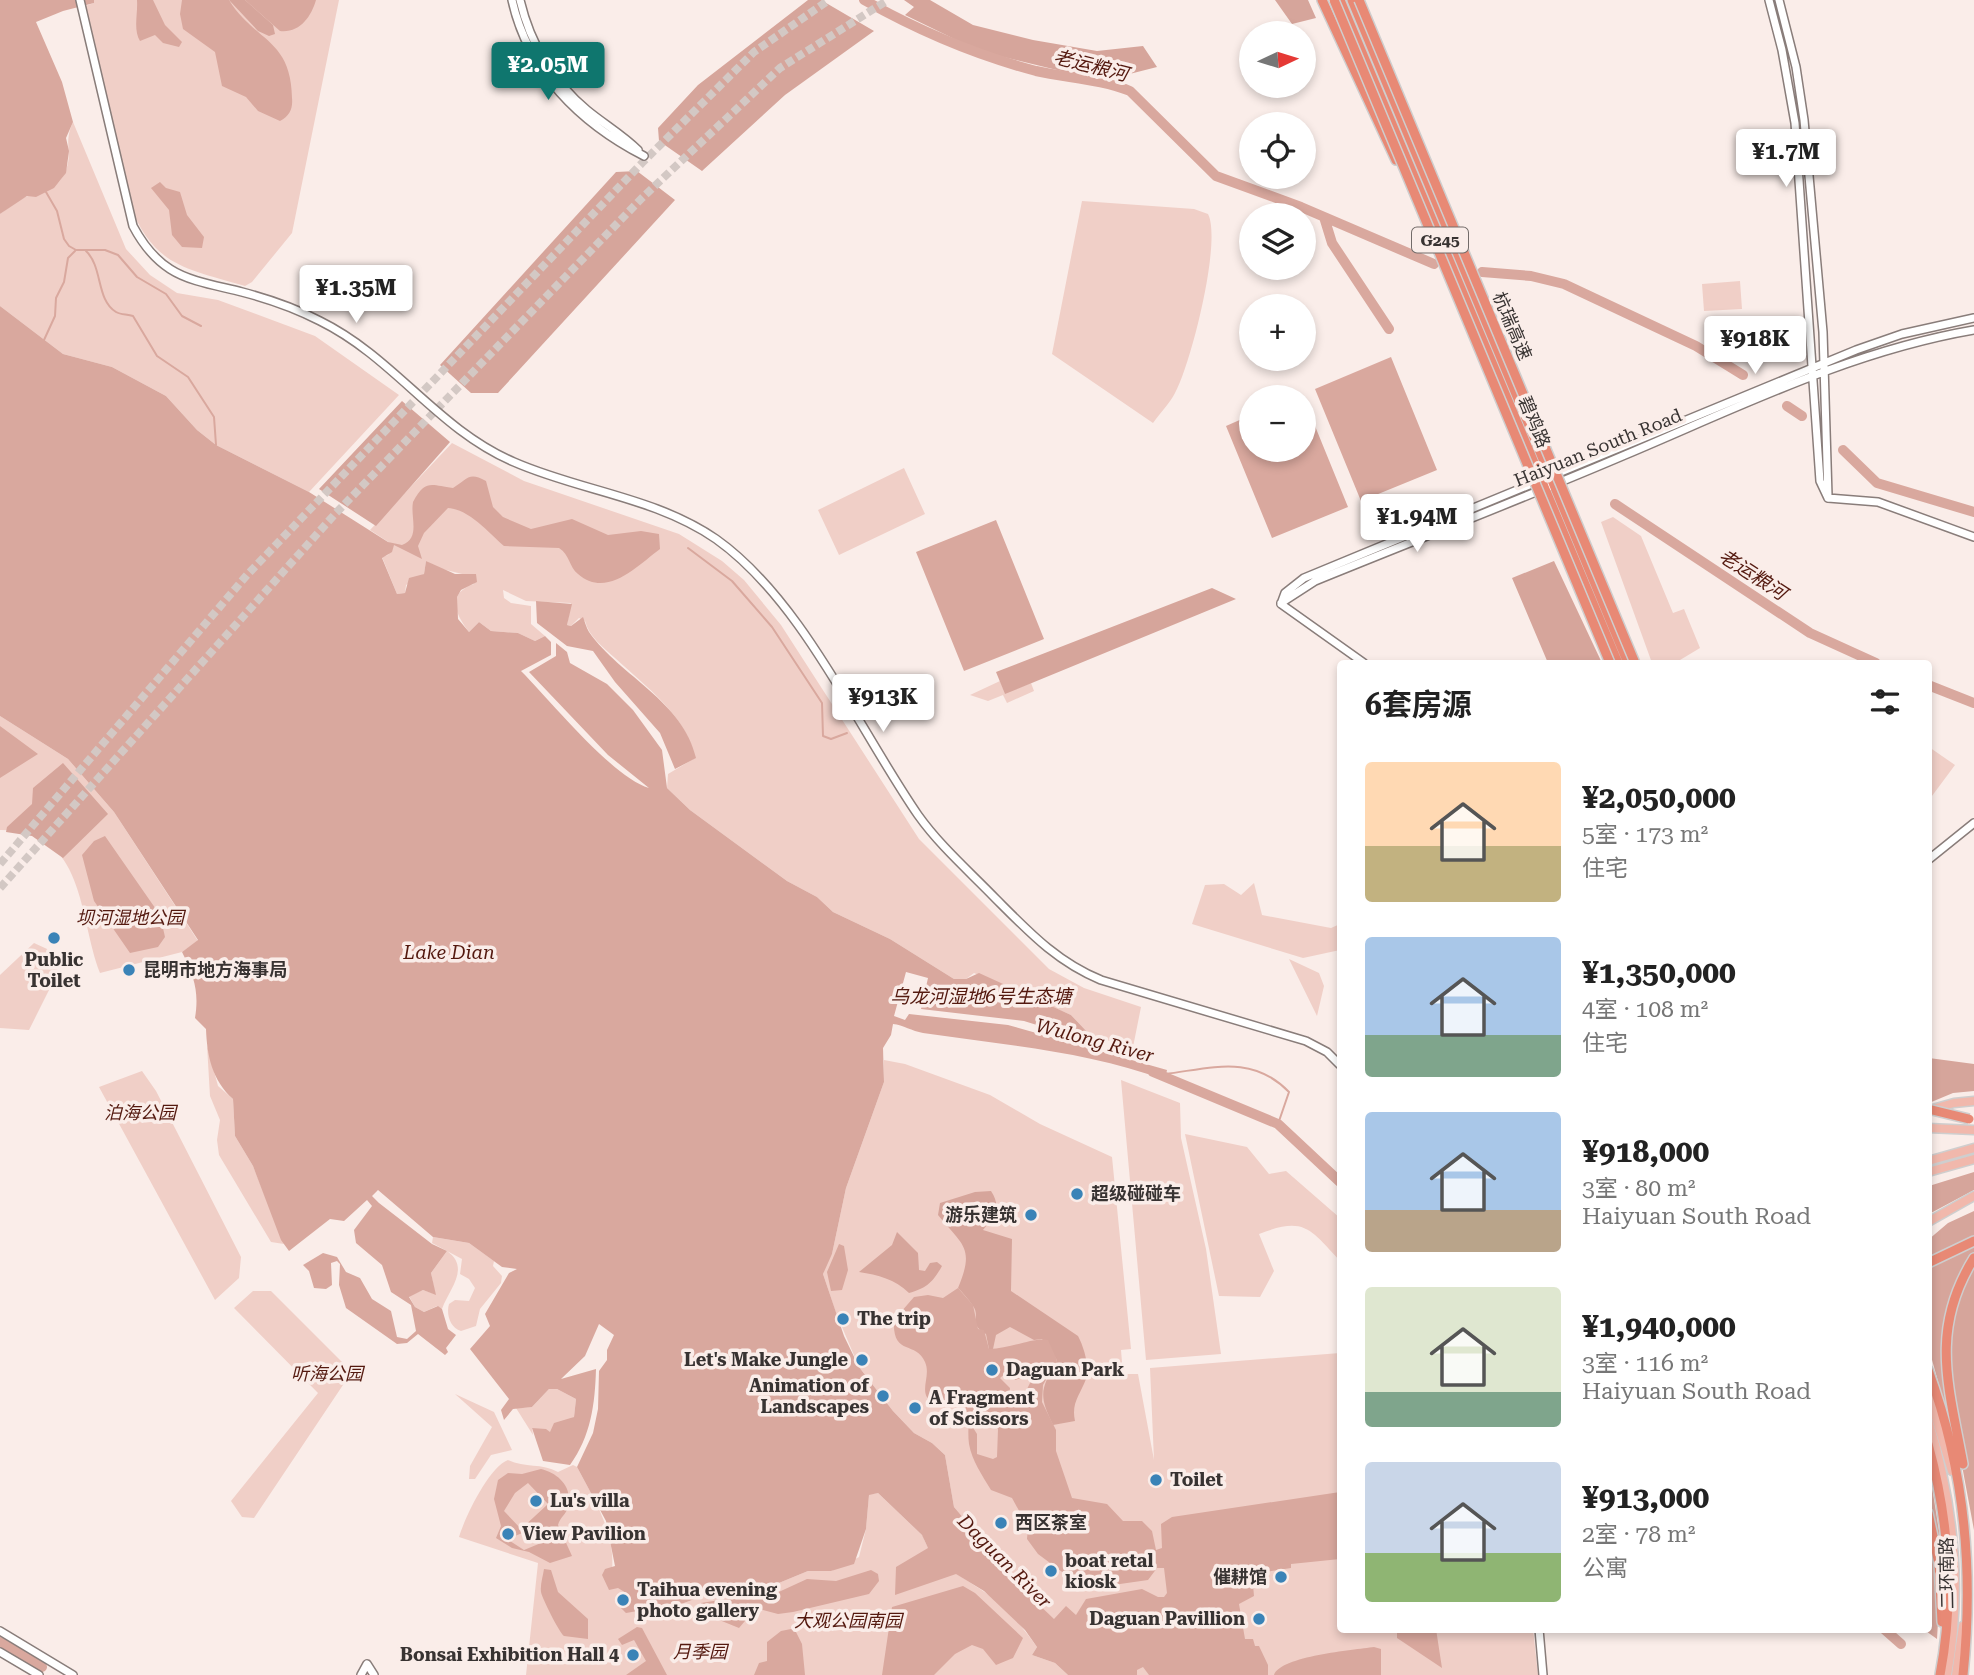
<!DOCTYPE html>
<html lang="zh">
<meta charset="utf-8">
<style>
body{margin:0;font-family:"Roboto Serif","Noto Sans SC",serif;background:#f6f6f6;color:#222;height:100vh;display:flex;flex-direction:column;font-size:26px;white-space:nowrap}
*{box-sizing:border-box;margin:0}
p{font-size:23px;color:#767676}
.icon{flex:none;width:38px;height:38px;fill:none;stroke:currentColor;stroke-width:2;stroke-linecap:round;stroke-linejoin:round}
.map{position:relative;flex:1;overflow:hidden}
.panel{position:absolute;left:1337px;top:660px;width:595px;height:973px;display:flex;flex-direction:column;background:#fff;border-radius:7px;box-shadow:0 4px 10px #0003}
.panel>*{flex:none}
.needle{width:46px;rotate:86deg}
.buttons{position:absolute;left:1239px;top:21px;display:grid;gap:14px}
.buttons a{display:grid;place-items:center;width:77px;height:77px;border-radius:50%;background:#fff;box-shadow:0 4px 10px #0003;font-size:35px}
.price{position:absolute;translate:-50% -60px;padding:0 16px;border-radius:7px;background:#fff;color:#222;font-size:23px;line-height:46px;filter:drop-shadow(0 2px 4px #0008)}
.price::after{content:'';position:absolute;left:50%;top:42px;width:21px;height:16px;margin-left:-10px;background:inherit;clip-path:polygon(0 0,100% 0,50% 100%)}
.price.selected{background:#0f766e;color:#fff}
ul{padding:0;list-style:none}
li{display:flex;align-items:center;gap:21px;height:175px;padding:0 28px}
li span{display:grid;place-items:center;flex:none;width:196px;height:140px;border-radius:7px;color:#555}
li>.icon{margin-inline-start:auto}
span .icon{width:84px;height:84px;fill:#fffc;stroke-width:1}
li b{font-size:30px}
h2{display:flex;justify-content:space-between;align-items:center;height:84px;padding:0 28px;font-size:30px}
.map>svg:first-child{display:block}
.green{fill:#f0cfc7}
.forest{fill:#d6a59b}
.water{fill:#d9a89e;fill-rule:evenodd}
.lines{fill:none;stroke-linecap:round;stroke-linejoin:round}
.stream{stroke:#d9a89e;stroke-width:2}
.river{stroke:#d9a89e;stroke-width:10}
.primary-tunnel{stroke:#d3c8c4;stroke-width:8;stroke-dasharray:8 4;stroke-linecap:butt}
.secondary-casing{stroke:#897d7a;stroke-width:10}
.primary-casing{stroke:#cfcece;stroke-width:11}
.highway-casing{stroke:#cfcece;stroke-width:12}
.secondary{stroke:#fff;stroke-width:7}
.primary{stroke:#f1b8ac;stroke-width:8}
.highway{stroke:#e88975;stroke-width:9}
.highway-bridge-casing{stroke:#cfcece;stroke-width:12;stroke-linecap:butt}
.highway-bridge{stroke:#e88975;stroke-width:9}
.poi-dot{fill:#3a83b7;stroke:#faede9;stroke-width:2.5}
.labels{text-anchor:middle;stroke-width:7;stroke-linejoin:round;paint-order:stroke}
.shield{fill:#faede9;stroke:#726b69;stroke-width:2}
.shield-label{font-size:16px;font-weight:bold;fill:#383332}
.street-label{font-size:18px;fill:#383332;stroke:#faede9}
.park-label{font-size:18px;font-style:italic;fill:#54190f;stroke:#faede9}
.poi-label{font-size:18px;font-weight:bold;fill:#383332;stroke:#faede9;text-anchor:start}
.water-label{font-size:19px;font-style:italic;fill:#54190f;stroke:#faede9}
</style>
<div class="map">
<svg width="1974" height="1675" viewBox="0 0 1974 1675">
<rect width="100%" height="100%" fill="#faede9"/>
<path class="green" d="M94,0H339L292,233L252,282L245,286C185,268 154,267 129,203L85,6L94,3Z
M73,122L126,249L150,275L177,293L218,300L315,336L399,395L309,492L216,445L197,430L166,396L112,367L63,354L0,306V214C8,209 19,198 28,196C44,193 60,187 66,170C73,151 63,144 73,122Z
M1082,201L1194,209L1208,214C1222,241 1191,364 1175,393C1170,403 1160,413 1153,423L1052,354Z
M1740,281L1742,309L1704,311L1702,284Z
M452,443L524,481L679,534L722,561L744,580L781,625L919,839L1049,969L1084,988L1141,1007L1133,1047L1091,1036L1071,1015L974,973L966,979H954L890,939L833,912L817,897L787,881L690,810L667,788L668,774L695,758C687,716 645,686 615,658C604,648 589,637 585,621L579,618L571,626L567,625L571,603L526,601L503,590L504,598L511,603L531,606V624L545,636L535,641L518,633L491,631L479,622L469,632C456,615 445,594 474,584L470,576L438,568L426,561L424,574L406,585L405,593L397,594L382,557L388,555L393,545L370,530Z
M904,468L925,514L839,555L818,510Z
M1613,517L1641,536L1673,613L1684,609L1700,648L1675,663H1652L1601,522Z
M1000,681L1005,693L1031,683L1034,691L1007,703L1003,695L988,701L970,695Z
M0,716L68,759L114,812L198,941L182,952L100,973C78,916 86,829 0,830Z
M1929,747L1955,765L1929,800Z
M1254,883L1262,915L1331,928L1340,924V950L1303,958L1192,924L1205,885L1224,884L1241,895Z
M34,943L58,954L57,974L29,1030L0,1028V975Z
M1289,959L1319,973L1324,986L1317,1016Z
M207,1045L218,1086L233,1099L235,1136L253,1166L284,1244L271,1242L219,1155L217,1140L220,1120L210,1096Z
M884,1060L905,1064L990,1095L1040,1124L1112,1157L1131,1349L1121,1350L1123,1374H1138L1154,1460L1150,1368L1340,1353V1629H1533L1538,1675H1110L1032,1598L954,1507L945,1455L932,1443L914,1433L893,1411L859,1367L836,1313L823,1274L825,1266L832,1254L846,1188L884,1082Z
M142,1071L156,1091L241,1257L239,1278L215,1300L99,1087Z
M1121,1080L1180,1103L1181,1138L1206,1249L1221,1354L1146,1360Z
M1185,1134L1247,1147L1269,1174L1286,1171L1340,1218V1261C1310,1229 1305,1216 1259,1234L1274,1271L1260,1297L1219,1296Z
M433,1237L469,1243L494,1261L493,1266L502,1276L501,1283L480,1309L476,1326L461,1331C450,1328 446,1314 449,1304L455,1300L469,1301L475,1288L469,1279L460,1274L462,1259L432,1243Z
M447,1251C471,1268 449,1289 442,1309L437,1306L424,1312L415,1307L409,1296L423,1290L435,1294L431,1273Z
M253,1291H271L346,1366L349,1376L254,1518L242,1517L231,1501L318,1393L234,1308Z
M549,1389H557L576,1399L574,1417L550,1433L532,1428L533,1435L516,1408L532,1407Z
M455,1394L494,1412L512,1450L491,1455L475,1479H469L470,1466L492,1427Z
M508,1460C525,1468 542,1463 558,1472L573,1465L577,1467C599,1508 621,1542 609,1589L618,1587L626,1593L627,1601L622,1608L684,1603L714,1592L754,1583L774,1585L808,1571H831L859,1557L866,1529L869,1494L878,1493L923,1536C930,1561 963,1577 983,1591C1004,1605 1023,1627 1037,1647L1032,1655L1055,1663L1068,1675H526L538,1563L459,1537C465,1517 489,1467 508,1460Z"/>
<path class="forest" d="M229,0H245L273,25L275,34L269,36L258,31Z
M808,0H821L874,31L785,95L702,171L659,141L658,128L698,85Z
M904,0H930L973,25L1033,40L1097,51L1143,46L1157,67L1102,81L979,51L905,15L914,7Z
M1275,0H1308L1316,18L1292,24Z
M637,171L675,200L498,393H471L440,365L616,172Z
M402,401L450,442L376,526L319,489Z
M1554,561L1602,663H1548L1512,578Z
M1212,588L1236,599L1005,694L996,672Z
M63,763L108,814L63,858L32,836L6,832L7,827L32,804L33,788Z
M1929,1058L1974,1064V1091L1953,1093L1929,1103Z
M1974,1172V1190L1929,1214V1186Z
M991,1191C1002,1207 994,1217 983,1230L1012,1239L1011,1291L1078,1336C1084,1347 1090,1368 1086,1379C1080,1395 1071,1403 1075,1421L1053,1425C1038,1394 1041,1389 1057,1360L1042,1339L1034,1340L1010,1327L996,1335L993,1349H989L986,1334C968,1324 981,1317 973,1306C969,1300 963,1293 958,1288C975,1247 963,1246 938,1215L940,1203L975,1192Z
M1974,1211V1530L1963,1471L1929,1349L1928,1240L1948,1223Z
M897,1232L918,1253L919,1270L925,1271L930,1263L937,1262L942,1266C933,1282 927,1288 909,1293C895,1279 878,1275 859,1272L892,1245Z
M1929,1469L1942,1549L1937,1639L1923,1629H1928Z"/>
<path class="water" d="M0,0H94V3L63,11L36,22L62,82L73,122L66,138L69,151L66,173L54,188L36,197L27,196L0,214Z
M137,0H153L165,25L182,42L179,47L163,43L155,35L140,41C133,29 138,14 137,0Z
M182,0H229C255,42 291,38 292,98C293,108 290,116 280,121L258,111L246,97L222,86L215,52L183,29L180,14Z
M245,0H316C311,17 300,33 280,31Z
M160,182L166,188L180,192L187,215L204,237L202,248L182,247L172,235L169,210L151,188Z
M0,306L63,354L112,367L166,396L197,430L216,445L309,492L388,542L402,545C421,538 410,517 413,502C426,478 432,486 453,488C467,480 468,471 486,481L493,507L503,517L531,529L572,519L608,535L641,531L659,534L660,549C637,566 607,599 578,574C569,567 570,555 559,548L504,546C489,533 469,509 448,508L424,533L418,546L422,559L394,545L392,552L382,558L397,594L405,593L409,578L424,574L426,561L455,574H476L477,582L461,590L457,597L458,619L469,632L479,622L491,631L518,633L535,641L545,636L551,642V655L521,671C550,700 612,777 649,788L608,755L529,672L556,656V643L567,652L570,663L607,684L633,710L662,750L667,788L690,810L787,881L817,897L833,912L890,939L954,979H966L979,973L1071,1015L1091,1036L1085,1040L1024,1021L921,1009L928,978L906,972L894,1016L905,1020L909,1014L1008,1025L1167,1070L1165,1080C1088,1051 1004,1045 923,1033C912,1031 903,1025 893,1024L891,1035L883,1048L884,1082L846,1188L832,1254L823,1274L844,1336L859,1367L893,1411L914,1433L932,1443L945,1455L954,1507L1032,1598L1054,1619L1066,1606L1076,1615L1086,1599L1142,1589L1158,1597H1164L1167,1593L1164,1568H1157L1148,1580L1085,1589L1038,1554L1027,1539L1028,1527L1012,1498L991,1490C982,1475 972,1461 969,1444C967,1430 971,1418 964,1404L955,1401L934,1404C916,1393 932,1378 925,1362C916,1340 892,1357 894,1320L914,1297L928,1295L943,1298L958,1288L973,1305L978,1329L984,1330L989,1349C1010,1349 1033,1337 1048,1340L1057,1360L1043,1385L1042,1402L1056,1430V1451L1072,1498L1107,1504L1123,1521H1142L1152,1531L1156,1550L1162,1548L1161,1524L1172,1517L1340,1492V1559L1291,1564V1568L1252,1574L1254,1596L1239,1604L1245,1639H1253L1255,1646H1259L1268,1665V1675H1149L1143,1667L1137,1670V1675H1068L1055,1663L1032,1655L1037,1647L1025,1630L984,1591L956,1574L895,1595L896,1567L928,1548L922,1535L878,1493L869,1495L866,1529L854,1564L831,1571H808L774,1585L754,1583L714,1592L684,1603L626,1613L621,1608L627,1601L626,1593L618,1588L609,1590L602,1575L605,1569L615,1566L606,1521L577,1467L593,1433L598,1409L599,1371L607,1360V1350L614,1335L599,1324L585,1356L561,1379L596,1369C595,1404 591,1436 570,1465L543,1461L532,1428L546,1429L550,1432L554,1423L574,1417L576,1399L557,1389H549L532,1407L513,1409L504,1420L501,1410L509,1399L470,1349L490,1326L485,1314L509,1273L517,1269L502,1267L469,1243L433,1237L378,1190L372,1196L379,1203L432,1244L447,1251L431,1273L436,1295L423,1290L409,1297L415,1307L424,1312L438,1306L442,1309L448,1329L456,1335L446,1348L448,1352L445,1355L418,1334L407,1343L397,1344L346,1308L339,1285L340,1264L337,1261L331,1263L332,1285L326,1289L314,1288L309,1271L303,1265L323,1253L337,1257L346,1272L360,1278L372,1299L391,1311L397,1337L407,1339L416,1331L411,1305L391,1292L382,1265L356,1243L354,1230L372,1206L367,1200L344,1221L330,1219L289,1251L281,1240L253,1166L235,1136L233,1099C212,1080 207,1056 206,1029L195,1018C199,993 195,978 182,952L198,940L114,812L68,759L0,716ZM1007,1372H1012L1015,1380L1023,1377L1031,1381L1023,1397L1017,1400L1009,1398L1010,1388L1000,1378ZM977,1414L986,1415L998,1429L997,1457L993,1459L977,1454V1434L972,1426V1418Z
M1391,357L1437,470L1361,501L1315,389Z
M1304,399L1348,507L1272,538L1226,426L1251,415V450H1304Z
M996,520L1044,639L964,671L916,552Z
M536,601L572,604L567,625L571,626L583,617C585,622 586,627 589,632C621,677 683,701 696,758L675,769L660,733L615,682L593,651L567,646L537,623Z
M0,726L38,754L0,778Z
M105,836L160,915L165,937L158,947L130,953L94,901L82,855L94,841Z
M839,1244L844,1246L848,1270L842,1290L831,1291L827,1272Z
M541,1469C558,1473 573,1487 568,1506C567,1514 560,1517 558,1525L572,1556L550,1563L529,1552L512,1548L496,1538L501,1526L494,1499L498,1480L508,1473L522,1474ZM528,1483L548,1504L521,1529L504,1511L515,1493ZM541,1526L546,1528L547,1535L541,1543L524,1550L510,1541L512,1537Z
M544,1569L551,1570L558,1592L588,1619V1639L564,1636C559,1632 542,1598 541,1592C540,1585 543,1576 544,1569Z
M871,1570L878,1574L879,1581L869,1594L793,1612L778,1614L756,1608L739,1628L702,1613L701,1603L751,1595L770,1596L807,1579L836,1581Z
M963,1586L975,1593L1023,1638L1013,1658L996,1665L983,1649L972,1645L955,1654L934,1675H882L892,1607Z
M637,1627L642,1628L667,1675H626L646,1661L634,1640L622,1645L618,1639Z
M791,1629L796,1632L802,1644L805,1675H754L759,1663L767,1661V1642L781,1631Z
M1397,1629H1436L1442,1668L1397,1638Z
M1374,1647L1381,1649V1675H1274C1281,1656 1353,1650 1374,1647Z"/>
<g class="lines">
<path class="stream" d="M46,192L57,211L64,239L69,246L76,250H105L118,255L137,277L166,294L182,316L201,326
M86,251C103,267 96,300 116,312C121,315 127,314 133,316L157,356L188,377L214,417L216,445
M44,340L55,316L56,298L64,282L68,258L75,251
M688,548L732,581L772,627L822,703L823,736L831,739L847,733
M1165,1074C1213,1068 1252,1054 1289,1092L1278,1124"/>
<path class="river" d="M864,0C919,31 975,55 1036,71C1067,78 1101,79 1130,91L1216,176L1301,207L1434,264
M1324,217L1332,243L1389,329
M1482,272L1531,276L1564,284L1696,346L1743,375
M1787,406L1802,416
M1843,450L1877,483L1974,512
M1615,504L1810,633L1876,663
M1928,685L1974,703
M1153,1072L1278,1124L1340,1182
M1884,1629L1901,1644
M0,1642L42,1667"/>
<path class="primary-tunnel" d="M0,864L247,575L642,163L754,52L829,0
M0,888L335,514L642,198L780,68L888,0"/>
<g class="secondary-casing">
<path id="secondary" d="M80,0L133,226C142,243 153,258 170,269C190,282 219,286 242,292C269,299 295,308 320,321C395,358 437,429 514,462C580,491 655,497 716,539C802,600 858,728 918,815C940,846 970,872 996,899C1029,932 1057,962 1101,980L1306,1041L1327,1052L1340,1065
M512,0C528,72 580,123 644,156
M520,0C530,43 553,82 587,110C604,124 623,135 638,150
M1769,0L1782,50L1795,123L1820,481L1828,498
M1779,0L1796,67L1804,120L1823,332L1828,496
M1828,498L1878,502L1974,537
M1281,603L1315,581C1418,539 1522,499 1625,455C1739,407 1851,351 1974,330
M1281,604L1285,593L1304,578L1856,350L1902,334L1974,318
M1281,604L1364,663
M1928,860L1974,823
M1539,1629L1543,1675
M0,1631L73,1675
M0,1652L39,1675
M361,1675L367,1664L374,1675"/>
</g>
<g class="primary-casing">
<path id="primary" d="M1929,1110L1954,1103L1974,1101
M1928,1128L1974,1130
M1928,1161L1974,1148
M1928,1172L1974,1159
M1928,1222L1974,1196
M1928,1391L1952,1471
M1928,1420C1954,1504 1963,1588 1947,1675
M1956,1675L1963,1626"/>
</g>
<g class="highway-casing">
<path id="highway" d="M1322,0L1396,160
M1340,0L1618,663
M1352,0L1628,663
M1928,1263L1974,1241
M1928,1370C1965,1469 1974,1570 1963,1675
M1928,1444C1949,1520 1955,1597 1940,1675
M1963,1464C1949,1387 1929,1330 1974,1258
M1928,1513L1939,1564L1942,1622"/>
</g>
<use href="#secondary" class="secondary"/>
<use href="#primary" class="primary"/>
<use href="#highway" class="highway"/>
<g class="highway-bridge-casing">
<path id="highway-bridge" d="M1334,0L1610,663
M1359,0L1635,663
M1928,1109L1969,1119"/>
</g>
<use href="#highway-bridge" class="highway-bridge"/>
</g>
<g class="poi-dot">
<circle cx="54" cy="938" r="7"/>
<circle cx="129" cy="970" r="7"/>
<circle cx="1077" cy="1194" r="7"/>
<circle cx="1031" cy="1215" r="7"/>
<circle cx="843" cy="1319" r="7"/>
<circle cx="862" cy="1360" r="7"/>
<circle cx="992" cy="1370" r="7"/>
<circle cx="883" cy="1396" r="7"/>
<circle cx="915" cy="1408" r="7"/>
<circle cx="1156" cy="1480" r="7"/>
<circle cx="536" cy="1501" r="7"/>
<circle cx="1001" cy="1523" r="7"/>
<circle cx="508" cy="1534" r="7"/>
<circle cx="1051" cy="1571" r="7"/>
<circle cx="1281" cy="1577" r="7"/>
<circle cx="623" cy="1600" r="7"/>
<circle cx="1259" cy="1619" r="7"/>
<circle cx="633" cy="1655" r="7"/>
</g>
<g class="labels">
<rect class="shield" x="1412" y="227.5" width="56" height="25" rx="5"/>
<g class="shield-label">
<text x="1440" y="246">G245</text>
</g>
<g class="street-label">
<text transform="translate(1512 326) rotate(67)" y="6">杭瑞高速</text>
<text transform="translate(1534 422) rotate(67)" y="6">碧鸡路</text>
<text transform="translate(1598 448) rotate(-22)" y="6">Haiyuan South Road</text>
<text transform="translate(1947 1573) rotate(-91)" y="6">二环南路</text>
</g>
<g class="park-label">
<text x="130" y="924">坝河湿地公园</text>
<text x="140" y="1119">泊海公园</text>
<text x="327" y="1380">听海公园</text>
<text x="848" y="1627">大观公园南园</text>
<text x="700" y="1658">月季园</text>
</g>
<g class="poi-label">
<text x="54" y="966" text-anchor="middle">Public<tspan x="54" dy="21">Toilet</tspan></text>
<text x="143" y="976">昆明市地方海事局</text>
<text x="1091" y="1200">超级碰碰车</text>
<text x="1017" y="1221" text-anchor="end">游乐建筑</text>
<text x="857" y="1325">The trip</text>
<text x="848" y="1366" text-anchor="end">Let's Make Jungle</text>
<text x="1006" y="1376">Daguan Park</text>
<text x="869" y="1392" text-anchor="end">Animation of<tspan x="869" dy="21">Landscapes</tspan></text>
<text x="929" y="1404">A Fragment<tspan x="929" dy="21">of Scissors</tspan></text>
<text x="1170" y="1486">Toilet</text>
<text x="550" y="1507">Lu's villa</text>
<text x="1015" y="1529">西区茶室</text>
<text x="522" y="1540">View Pavilion</text>
<text x="1065" y="1567">boat retal<tspan x="1065" dy="21">kiosk</tspan></text>
<text x="1267" y="1583" text-anchor="end">催耕馆</text>
<text x="637" y="1596">Taihua evening<tspan x="637" dy="21">photo gallery</tspan></text>
<text x="1245" y="1625" text-anchor="end">Daguan Pavillion</text>
<text x="619" y="1661" text-anchor="end">Bonsai Exhibition Hall 4</text>
</g>
<g class="water-label">
<text transform="translate(1091 65) rotate(14)" y="7">老运粮河</text>
<text transform="translate(1753 574) rotate(33)" y="7">老运粮河</text>
<text x="449" y="959">Lake Dian</text>
<text x="981" y="1003">乌龙河湿地6号生态塘</text>
<text transform="translate(1095 1040) rotate(15)" y="7">Wulong River</text>
<text transform="translate(1005 1561) rotate(45)" y="7">Daguan River</text>
</g>
</g>
</svg>
<div class="buttons">
<a><svg class="needle" viewBox="-14 -14 28 28"><path d="M0-13l5 13h-10z" fill="#e53935"/><path d="M0 13l5-13h-10z" fill="#767676"/></svg></a>
<a><svg class="icon" aria-label="locate" viewBox="0 0 24 24"><circle cx="12" cy="12" r="6"/><path d="M12 2v4M12 18v4M2 12h4M18 12h4"/></svg></a>
<a><svg class="icon" aria-label="layers" viewBox="0 0 24 24"><path d="M12 4l9 5-9 5-9-5zM3 14l9 5 9-5"/></svg></a>
<a>+</a>
<a>−</a>
</div>
<b class="price selected" style="left:548px;top:102px">¥2.05M</b>
<b class="price" style="left:1786px;top:189px">¥1.7M</b>
<b class="price" style="left:356px;top:325px">¥1.35M</b>
<b class="price" style="left:1755px;top:376px">¥918K</b>
<b class="price" style="left:1417px;top:554px">¥1.94M</b>
<b class="price" style="left:883px;top:734px">¥913K</b>
<section class="panel">
<h2>6套房源<svg class="icon" aria-label="filters" viewBox="0 0 24 24"><path d="M4 7h16M4 17h16"/><circle cx="9" cy="7" r="2"/><circle cx="15" cy="17" r="2"/></svg></h2>
<ul>
<li><span style="background:linear-gradient(#ffd9b3 60%,#c2b280 0)"><svg class="icon" aria-label="home" viewBox="0 0 24 24"><path d="M3 11l9-7 9 7M6 9v11h12V9"/></svg></span><div><b>¥2,050,000</b><p>5室 · 173 m²</p><p>住宅</p></div></li>
<li><span style="background:linear-gradient(#a9c7e8 70%,#7fa58c 0)"><svg class="icon" aria-label="home" viewBox="0 0 24 24"><path d="M3 11l9-7 9 7M6 9v11h12V9"/></svg></span><div><b>¥1,350,000</b><p>4室 · 108 m²</p><p>住宅</p></div></li>
<li><span style="background:linear-gradient(#a9c7e8 70%,#b9a48a 0)"><svg class="icon" aria-label="home" viewBox="0 0 24 24"><path d="M3 11l9-7 9 7M6 9v11h12V9"/></svg></span><div><b>¥918,000</b><p>3室 · 80 m²</p><p>Haiyuan South Road</p></div></li>
<li><span style="background:linear-gradient(#dfe7d0 75%,#7fa58c 0)"><svg class="icon" aria-label="home" viewBox="0 0 24 24"><path d="M3 11l9-7 9 7M6 9v11h12V9"/></svg></span><div><b>¥1,940,000</b><p>3室 · 116 m²</p><p>Haiyuan South Road</p></div></li>
<li><span style="background:linear-gradient(#c9d6e8 65%,#8fb573 0)"><svg class="icon" aria-label="home" viewBox="0 0 24 24"><path d="M3 11l9-7 9 7M6 9v11h12V9"/></svg></span><div><b>¥913,000</b><p>2室 · 78 m²</p><p>公寓</p></div></li>
</ul>
</section>
</div>
